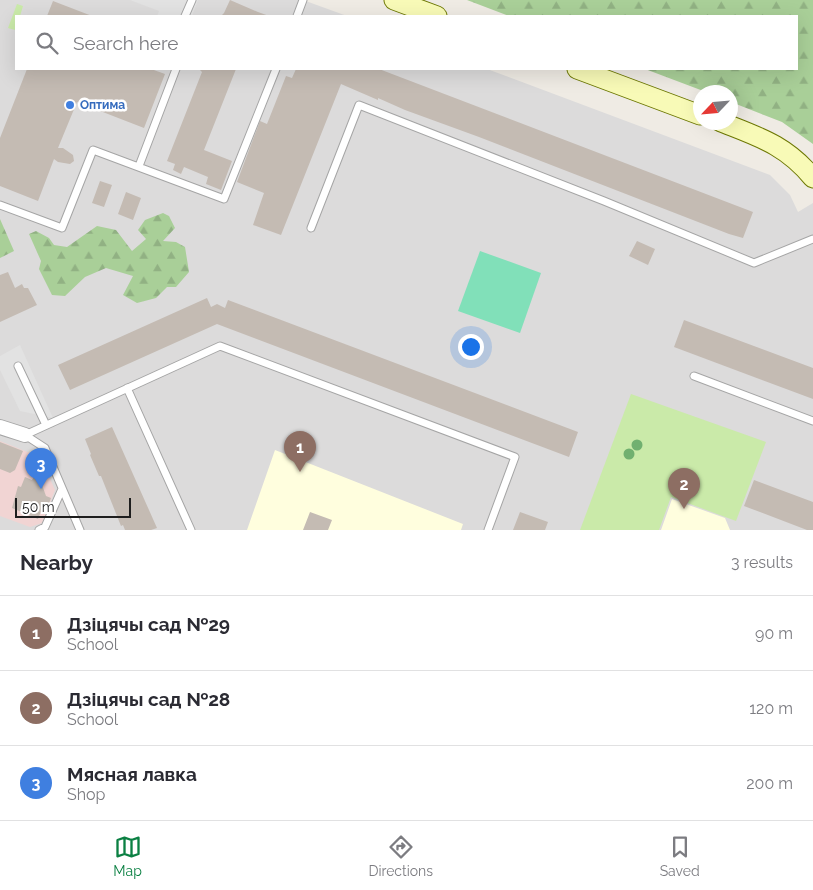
<!DOCTYPE html>
<meta charset="utf-8">
<style>
body{margin:0;font-family:Raleway,sans-serif;background:#f7f7f7;color:#2b2b33}
.compass{position:absolute;left:693px;top:85px;width:45px;height:45px;border-radius:50%;background:#fff;box-shadow:0 5px 20px #0002;rotate:244deg}
.scale{position:absolute;left:15px;bottom:12px;width:116px;box-sizing:border-box;padding-left:5px;border:2px solid #1e1e1e;border-top:0;font-size:14px;line-height:18px;white-space:nowrap;color:#1e1e1e;-webkit-text-stroke:4px #fff;paint-order:stroke}
.you{position:absolute;left:470px;top:346px;width:18px;height:18px;margin:-12px;border:4px solid #fff;border-radius:50%;background:#1a73e8;box-shadow:0 0 0 8px #1a73e833}
.badge{display:grid;place-items:center;width:32px;height:32px;border-radius:50%;background:#0b8043;color:#fff;font-size:16px;font-weight:700}
.pin{position:absolute;translate:-50% -41px;filter:drop-shadow(0 1px 2px #0008)}
.pin::after{content:'';position:absolute;top:26px;width:18px;height:15px;background:inherit;clip-path:polygon(0 0,100% 0,50% 100%)}
.list{margin:0;padding:0;list-style:none}
h2{display:flex;justify-content:space-between;align-items:center;height:65px;margin:0;padding:0 20px;font-size:21px}
h2 small{font-size:16px;font-weight:400;color:#7c7c81}
.list li{display:grid;grid-template-columns:32px 1fr auto;gap:15px;align-items:center;box-sizing:border-box;height:75px;padding:0 20px;border-top:1px solid #e1e1e2}
.list b{display:block;font-size:19px;white-space:nowrap}
.list p{margin:0;font-size:16px;white-space:nowrap;color:#7c7c81}
.list em{font-size:16px;font-style:normal;color:#7c7c81}
.icon{flex:none;width:28px;height:28px;fill:none;stroke:currentColor;stroke-width:2;stroke-linecap:round;stroke-linejoin:round}
.map{position:relative;flex:none;width:813px;height:530px;overflow:hidden}
.search{position:absolute;background:#fff;box-shadow:0 5px 20px #0002;left:15px;right:15px;top:15px;height:55px;display:flex;align-items:center;gap:12px;box-sizing:border-box;padding:0 18px;border-radius:0px;color:#7c7c81;font-size:19px}
.sheet{height:290px;background:#fff}
nav{display:flex;justify-content:space-around;align-items:center;box-sizing:border-box;height:70px;border-top:1px solid #e1e1e2;background:#fff;font-size:14px;color:#7c7c81}
nav a{display:grid;justify-items:center;gap:2px}
nav .on{color:#0b8043}
.map>svg:first-child{display:block}
.residential{fill:#dcdbdb}
.commercial{fill:#f1d4d3}
.education{fill:#fffede}
.grass{fill:#caeaa9}
.forest{fill:url(#forest-firs)}
.pitch{fill:#81e0b9}
.parking{fill:#e2e2e2}
.building{fill:#c4bbb3}
.lines{fill:none;stroke-linecap:round;stroke-linejoin:round}
.lane-casing{stroke:#a5a5a5;stroke-width:9}
.street-casing{stroke:#a5a5a5;stroke-width:16}
.secondary-casing{stroke:#6d7803;stroke-width:21}
.lane{stroke:#fff;stroke-width:7}
.street{stroke:#fff;stroke-width:14}
.secondary{stroke:#f8fab7;stroke-width:19}
.tree{fill:#71b070}
.shop-dot{fill:#3f7fe0;stroke:#fff;stroke-width:2}
.labels{text-anchor:middle;stroke-width:5;stroke-linejoin:round;paint-order:stroke}
.shop-label{font-size:12px;font-weight:bold;fill:#366cbe;stroke:#fff;text-anchor:start}
</style>
<div class="map">
<svg width="813" height="530" viewBox="0 0 813 530">
<defs>
<pattern id="forest-firs" width="22" height="20" patternUnits="userSpaceOnUse" patternTransform="scale(1.25)"><rect width="22" height="20" fill="#a9cf98"/><path d="M5 1l3.5 6h-7zM16 11l3.5 6h-7z" fill="#91b183"/></pattern>
</defs>
<rect width="100%" height="100%" fill="#efebe4"/>
<!-- residential -->
<path class="residential" d="M0,0H303L347,16H16V69H487L770,175L790,195L798,212L813,203V530H0Z"/>
<!-- commercial -->
<path class="commercial" d="M0,441L40,457L55,490L42,523L30,527L0,516Z"/>
<!-- education -->
<path class="education" d="M275,450L463,524L461,530H247Z
M672,499L725,518L730,530H661Z"/>
<!-- grass -->
<path class="grass" d="M17,4L23,6L20,16H16L15,30L8,28Z
M631,394L766,442L736,521L671,497L659,530H580Z"/>
<!-- forest -->
<path class="forest" d="M467,0H813V144L782,122L731,102L730,92H706L645,69H797V16H509Z
M163,213L169,216L175,228L163,241L176,242L185,247L189,272L176,287H167L156,298L137,303L123,295L133,276L106,268L85,277L65,296L52,295L39,269L41,261L29,234L36,231L49,238L54,245L67,247L97,226L116,230L132,251L146,239L138,230L145,220Z
M0,219L14,251L0,258Z"/>
<!-- pitch -->
<path class="pitch" d="M480,251L541,273L520,333L458,311Z"/>
<!-- parking -->
<path class="parking" d="M130,0H198L192,16H157L159,11Z
M20,345L53,418L20,411L0,370V356Z"/>
<!-- building -->
<path class="building" d="M230,0L258,12L269,16H221L224,13Z
M53,1L92,16H47Z
M27,69H151L165,74L144,128L77,102L58,148H63L73,155L74,161L70,164L58,162L54,159L38,201L0,186V138Z
M199,69H236L204,150L232,161L221,190L206,184L208,177L184,167L181,174L173,170L175,164L167,161L202,72Z
M296,69H379L753,212L743,238L729,234L479,137L405,110L378,98V100L341,84L281,235L253,225L264,193L237,182L260,121L267,124L286,76L292,78Z
M100,181L112,185L104,207L92,203Z
M126,192L141,198L133,220L118,214Z
M637,241L655,249L648,265L629,256Z
M8,272L15,288L22,284L24,288H28L37,305L0,322V275Z
M207,298L211,307L217,304L225,308L228,300L578,432L569,457L217,324L70,390L58,365Z
M684,320L813,368V399L674,347Z
M112,427L157,528L151,530H125L123,525L121,526L101,476H99L90,455L91,454L85,439Z
M0,442L23,451L15,470L10,473L0,469Z
M35,475L42,478L41,482L46,496L51,498L48,506L44,504L38,519L12,508L18,486L21,487L25,477L32,480Z
M754,480L813,502V530H807L744,506Z
M310,512L332,520L328,530H303Z
M520,512L548,522L545,530H513Z"/>
<g class="lines">
<!-- lane casing -->
<g class="lane-casing">
<path id="lane" d="M185,16L192,0
M297,16L303,0
M139,166L176,69
M0,205L62,228L93,150L224,199L276,69
M311,228L359,105L604,201L754,263L813,239
M18,366L46,425
M694,376L813,421
M127,388L191,530
M25,435L220,346L515,457L488,530
M25,435L45,448L80,530
M39,530L45,527L62,489"/>
</g>
<!-- street casing -->
<g class="street-casing">
<path id="street" d="M0,427L25,435"/>
</g>
<!-- secondary casing -->
<g class="secondary-casing">
<path id="secondary" d="M394,0L437,16
M577,69L700,115
M721,122C759,137 786,145 813,178"/>
</g>
<!-- lane -->
<use href="#lane" class="lane"/>
<!-- street -->
<use href="#street" class="street"/>
<!-- secondary -->
<use href="#secondary" class="secondary"/>
</g>
<!-- trees -->
<g class="tree">
<circle cx="637" cy="445" r="5.5"/>
<circle cx="629" cy="454" r="5.5"/>
</g>
<!-- markers -->
<circle class="shop-dot" cx="70" cy="105" r="5"/>
<g class="labels">
<!-- shop labels -->
<g class="shop-label">
<text x="80" y="109">Оптима</text>
</g>
</g>
</svg>
<svg class="compass" viewBox="-18 -18 36 36"><path d="M0-13l5 13h-10z" fill="#e53935"/><path d="M0 13l5-13h-10z" fill="#7c7c81"/></svg>
<div class="scale">50 m</div>
<div class="you"></div>
<div class="pin badge" style="left:300px;top:472px;background:#8d6e63">1</div>
<div class="pin badge" style="left:684px;top:509px;background:#8d6e63">2</div>
<div class="pin badge" style="left:41px;top:489px;background:#3f7fe0">3</div>
<div class="search"><svg class="icon" aria-label="search" viewBox="0 0 24 24"><circle cx="10" cy="10" r="6"/><path d="M15 15l6 6"/></svg>Search here</div>
</div>
<section class="sheet">
<h2>Nearby<small>3 results</small></h2>
<ul class="list">
<li><span class="badge" style="background:#8d6e63">1</span><div><b>Дзіцячы сад №29</b><p>School</p></div><em>90 m</em></li>
<li><span class="badge" style="background:#8d6e63">2</span><div><b>Дзіцячы сад №28</b><p>School</p></div><em>120 m</em></li>
<li><span class="badge" style="background:#3f7fe0">3</span><div><b>Мясная лавка</b><p>Shop</p></div><em>200 m</em></li>
</ul>
</section>
<nav>
<a class="on"><svg class="icon" aria-label="map" viewBox="0 0 24 24"><path d="M3 6l6-2 6 2 6-2v14l-6 2-6-2-6 2zM9 4v14M15 6v14"/></svg>Map</a>
<a><svg class="icon" aria-label="directions" viewBox="0 0 24 24"><path d="M12 3l9 9-9 9-9-9zM9 14v-3h6M13 9l2 2-2 2"/></svg>Directions</a>
<a><svg class="icon" aria-label="saved" viewBox="0 0 24 24"><path d="M7 4h10v16l-5-4-5 4z"/></svg>Saved</a>
</nav>
